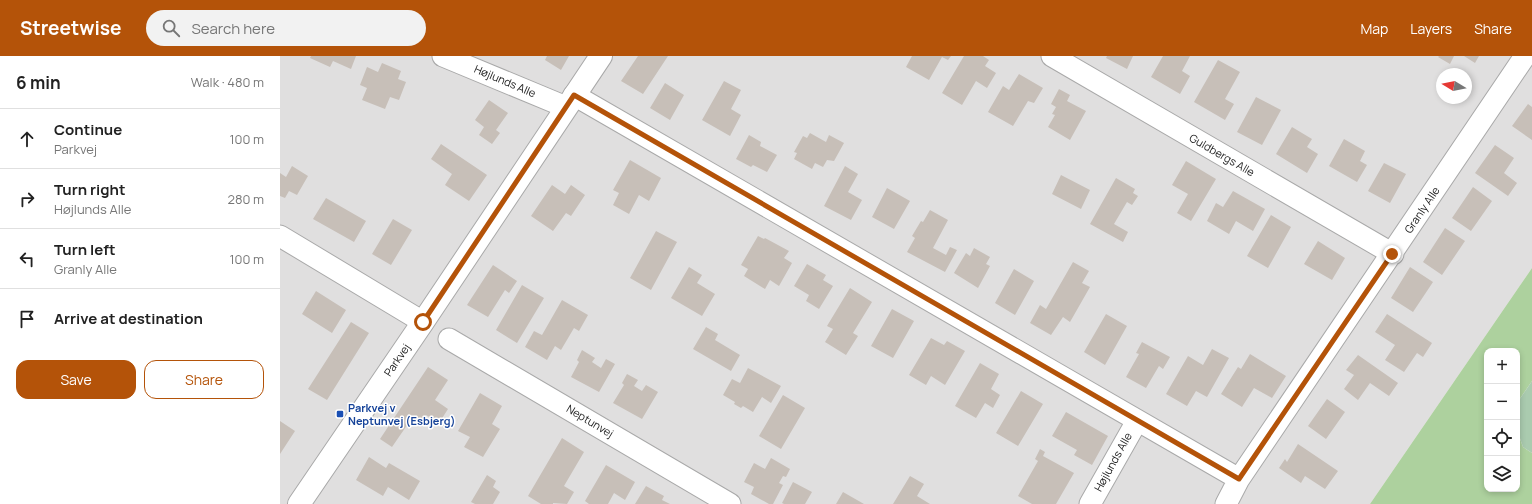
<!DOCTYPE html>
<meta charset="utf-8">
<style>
body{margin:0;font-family:Manrope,sans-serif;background:#f2f2f2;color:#222}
.controls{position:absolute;right:12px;bottom:12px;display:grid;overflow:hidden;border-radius:8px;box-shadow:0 2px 6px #0003}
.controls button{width:36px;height:36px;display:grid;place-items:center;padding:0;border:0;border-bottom:1px solid #e0e0e0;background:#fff;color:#222;font:20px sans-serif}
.compass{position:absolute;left:1156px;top:12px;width:36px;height:36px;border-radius:50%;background:#fff;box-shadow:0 2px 6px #0003;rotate:280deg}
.stop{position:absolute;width:12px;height:12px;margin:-9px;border:3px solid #b45309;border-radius:50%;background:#fff}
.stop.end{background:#b45309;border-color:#fff;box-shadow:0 1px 4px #0008}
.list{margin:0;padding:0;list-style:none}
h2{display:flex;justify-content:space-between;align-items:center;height:52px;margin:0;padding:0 16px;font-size:17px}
h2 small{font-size:13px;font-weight:400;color:#767676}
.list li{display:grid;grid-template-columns:26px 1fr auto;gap:12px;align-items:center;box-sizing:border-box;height:60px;padding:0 16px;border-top:1px solid #e0e0e0}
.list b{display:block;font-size:15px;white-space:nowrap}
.list p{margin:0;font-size:13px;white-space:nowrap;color:#767676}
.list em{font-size:13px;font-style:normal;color:#767676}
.actions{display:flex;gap:8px;padding:12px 16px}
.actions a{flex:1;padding:9px 0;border:1px solid #b45309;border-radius:12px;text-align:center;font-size:14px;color:#b45309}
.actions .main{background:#b45309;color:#fff}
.icon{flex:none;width:22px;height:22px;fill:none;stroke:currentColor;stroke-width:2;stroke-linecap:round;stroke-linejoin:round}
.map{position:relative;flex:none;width:1252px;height:448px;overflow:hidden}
header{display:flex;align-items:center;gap:24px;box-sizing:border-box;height:56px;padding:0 20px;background:#b45309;color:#fff}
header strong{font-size:19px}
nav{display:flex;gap:22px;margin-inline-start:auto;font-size:14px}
.search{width:280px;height:36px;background:#f2f2f2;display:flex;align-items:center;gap:10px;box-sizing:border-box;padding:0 14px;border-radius:22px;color:#767676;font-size:15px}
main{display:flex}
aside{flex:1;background:#fff}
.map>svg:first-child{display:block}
.residential{fill:#e0dfdf;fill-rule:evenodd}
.forest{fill:#add19e}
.cemetery{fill:#aacbaf}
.building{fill:#c7bfb8}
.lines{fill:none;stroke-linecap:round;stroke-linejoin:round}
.minor-casing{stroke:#a9a9a9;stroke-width:23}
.tertiary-casing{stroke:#a9a9a9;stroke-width:24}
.minor{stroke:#fff;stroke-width:21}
.tertiary{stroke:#fff;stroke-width:22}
.route{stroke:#b45309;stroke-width:5}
.transit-dot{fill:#1a4fb4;stroke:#fff;stroke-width:1.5}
.labels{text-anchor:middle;stroke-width:3;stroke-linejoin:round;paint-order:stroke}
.street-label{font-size:11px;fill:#222;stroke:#fff}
.transit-label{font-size:11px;font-weight:bold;fill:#164399;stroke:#fff;text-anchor:start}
</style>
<header>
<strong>Streetwise</strong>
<div class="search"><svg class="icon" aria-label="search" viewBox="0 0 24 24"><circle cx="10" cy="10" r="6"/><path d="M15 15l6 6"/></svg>Search here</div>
<nav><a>Map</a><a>Layers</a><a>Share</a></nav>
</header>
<main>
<aside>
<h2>6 min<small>Walk · 480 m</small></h2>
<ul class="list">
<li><svg class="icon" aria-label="ahead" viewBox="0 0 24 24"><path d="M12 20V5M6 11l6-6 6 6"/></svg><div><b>Continue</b><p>Parkvej</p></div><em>100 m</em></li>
<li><svg class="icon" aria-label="right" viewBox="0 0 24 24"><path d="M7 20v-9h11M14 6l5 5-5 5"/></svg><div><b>Turn right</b><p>Højlunds Alle</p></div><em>280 m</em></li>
<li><svg class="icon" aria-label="left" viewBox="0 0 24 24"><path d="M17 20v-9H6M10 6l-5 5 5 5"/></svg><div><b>Turn left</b><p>Granly Alle</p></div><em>100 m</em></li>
<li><svg class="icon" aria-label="arrive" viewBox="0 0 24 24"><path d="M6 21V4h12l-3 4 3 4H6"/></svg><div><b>Arrive at destination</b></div></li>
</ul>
<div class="actions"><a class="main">Save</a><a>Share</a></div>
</aside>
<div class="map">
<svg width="1252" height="448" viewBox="0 0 1252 448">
<rect width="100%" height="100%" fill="#f2efe9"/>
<!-- residential -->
<path class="residential" d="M0,0H1252V212L1090,448H0ZM1162,18H1186V42H1162Z"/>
<!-- forest -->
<path class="forest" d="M1252,212V325L1237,347V295H1207V433H1237V374L1243,391L1252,397V448H1090Z"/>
<!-- cemetery -->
<path class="cemetery" d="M1252,325V397L1243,391L1237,374V347Z"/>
<!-- building -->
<path class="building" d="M31,0H76L71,13L53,5L50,11L30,2Z
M267,0H289L281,14L265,4Z
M358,0H388L363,38L341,25Z
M632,0H671L668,4L662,1L649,24L626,11Z
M684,0H703L709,4L705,10L716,17L707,32L696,25L682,49L662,37Z
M827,0H853L847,13L826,2Z
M883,0H910L902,15L910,20L900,38L871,21Z
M1159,0H1174L1170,8L1158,1Z
M1184,0H1199L1195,7Z
M938,4L960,16L945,43L954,48L945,64L914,46Z
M102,7L121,15L118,23L126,26L119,44L110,41L105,53L82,44L87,32L80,29L87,11L98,16Z
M739,18L763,32L754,47L748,45L733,70L708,56L723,30L729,34Z
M444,25L461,34L451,53L461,59L450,80L422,64Z
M385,27L404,39L390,64L370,52Z
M779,33L790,39L787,45L806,55L790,84L768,71L775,59L772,58L776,51L771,48Z
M976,41L1001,54L982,89L957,76Z
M209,44L228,57L216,74L220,77L212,88L199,79L204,71L195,64Z
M1248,48L1252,51V84L1232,70Z
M1012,71L1032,83L1027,91L1038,98L1027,117L996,98Z
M530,77L546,86L549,79L564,87L554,105L547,104L543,111L535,107L532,113L514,103L517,97L514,96L523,80L527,82Z
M469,79L481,86L480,90L497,99L487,116L473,109L471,111L456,103Z
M1064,83L1085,95L1080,105L1087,109L1077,126L1049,110Z
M161,88L207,119L189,145L165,129L172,118L151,103Z
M1215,89L1234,102L1224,117L1237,127L1228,140L1195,117Z
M350,104L381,122L369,145L359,139L349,158L333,149L339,137L333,134Z
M906,105L936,123L911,165L897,157L908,138L892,129Z
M1104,107L1126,118L1110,147L1088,135Z
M12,110L28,120L17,139L9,135L5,142L0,140V117L6,121Z
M565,110L578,118L568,136L582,144L571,164L544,150Z
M781,119L810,134L801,153L772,138Z
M836,122L855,133L853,137L858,140L852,149L847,146L834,168L848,176L843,186L810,168Z
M272,129L285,138L291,129L305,139L291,160L286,157L273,175L251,160Z
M1193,131L1212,145L1191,175L1172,162Z
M607,132L630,145L614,173L592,161Z
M953,135L985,153L973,175L956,165L949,178L927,165L936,147L943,151Z
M46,142L86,165L74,186L33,163Z
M650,154L668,164L653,192L666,199L670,191L677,194L665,216L627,196L635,182L632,180L641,165L643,166Z
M991,159L1011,171L988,212L967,200Z
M113,163L132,174L111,209L92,198Z
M1165,172L1185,185L1162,219L1143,206Z
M376,175L397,186L371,234L350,222Z
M478,180L484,183L485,182L509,195L504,202L512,207L499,230L490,224L485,233L464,220L468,213L461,209Z
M1038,185L1065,202L1052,224L1024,208Z
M694,192L710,201L706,208L710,210L698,232L674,217L686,197L690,200Z
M793,206L809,215L802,227L810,231L790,266L783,261L771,279L750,267L760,249L766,253Z
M527,208L546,219L543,224L553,230L539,253L526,245L529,239L514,230Z
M213,209L237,225L229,237L225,234L208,261L187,249Z
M409,211L422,219L417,227L435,238L422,260L391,242Z
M1130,211L1153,226L1133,256L1111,242Z
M734,213L754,225L735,259L715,247Z
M242,229L264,242L237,287L216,274Z
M570,232L592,246L573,277L578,280L566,299L545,286L553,273L547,270Z
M36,235L66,254L52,277L22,258Z
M282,244L308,259L299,275L294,272L281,294L275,290L267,304L245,291L254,275L262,279Z
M612,253L634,265L613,302L591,290Z
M826,258L847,270L825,309L804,296Z
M1107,258L1152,287L1143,301L1137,297L1124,316L1105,304L1115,289L1095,276Z
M71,266L89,277L47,344L28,333Z
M426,271L438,278L435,284L460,299L451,315L413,293Z
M651,282L664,289L667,285L685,295L665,329L651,320L646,329L629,319Z
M862,286L890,301L883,313L879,310L866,332L846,321L859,298L856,297Z
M932,293L949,302L927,341L916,335L907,350L886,338L908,300L923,309Z
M302,294L315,302L312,306L321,312L326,303L335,308L319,336L291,321L299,306L297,304Z
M970,298L1006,320L992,342L974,332L962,351L941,338L958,311L961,313Z
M1078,299L1118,327L1109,340L1090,327L1078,344L1064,333L1074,319L1066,314Z
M700,307L719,318L711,333L720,339L713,352L705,347L696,362L675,350Z
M148,311L168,324L155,344L168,353L159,367L146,359L140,367L132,362L112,391L100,383Z
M468,312L501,330L491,347L482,341L473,356L463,350L461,352L454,348L455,346L443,339L452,323L460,327Z
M347,318L358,324L354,330L362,335L366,329L378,336L362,363L333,347L344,329L342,327Z
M741,335L763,348L738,390L716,377Z
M200,337L222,350L212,368L220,373L203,401L184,391L190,381L178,375Z
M503,339L525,352L501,393L479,380Z
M1047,343L1065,356L1046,383L1028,370Z
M786,356L828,380L812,409L794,399L797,394L772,380Z
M0,365L15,375L0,398Z
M282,382L304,396L284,430L294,436L287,448L273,447V448H261L248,440Z
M1018,388L1058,415L1045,433L1025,420L1021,427L999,412L1005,403L1007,406Z
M760,393L765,396L763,400L794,417L776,448H752L738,440L758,405L755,403Z
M89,401L106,412L109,407L140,425L129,444L108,431L103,440L76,424Z
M491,402L510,413L506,421L503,420L499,427L503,429L493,448H489L471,438L474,431L464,426L474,407L485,413Z
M326,409L355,426L345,444L334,437L328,448H309L305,445Z
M207,419L216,425L213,431L220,436L213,448H195L191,446Z
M630,420L644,428L637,440L650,448H613Z
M513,426L532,436L525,448H504L502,447Z
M366,430L384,440L382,444L390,448H355Z
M563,436L584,448H556Z"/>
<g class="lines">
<!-- minor casing -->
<g class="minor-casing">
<path id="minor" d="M163,0L286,51
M772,0L1113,198
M294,39L959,423
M0,180L143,266
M169,283L450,448
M810,448L857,365
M946,448L959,423L1245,0"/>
</g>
<!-- tertiary casing -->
<g class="tertiary-casing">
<path id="tertiary" d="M19,448L143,266L321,0"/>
</g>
<!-- minor -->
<use href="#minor" class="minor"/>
<!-- tertiary -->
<use href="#tertiary" class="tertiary"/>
</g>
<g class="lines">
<!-- route -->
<path class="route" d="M143,266L294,39L959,423L1112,198"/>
</g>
<!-- markers -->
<rect class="transit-dot" x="56" y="354" width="8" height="8" rx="2"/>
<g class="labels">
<!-- street labels -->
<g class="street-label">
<text transform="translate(225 25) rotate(23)" y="4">Højlunds Alle</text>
<text transform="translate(942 99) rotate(30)" y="4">Guldbergs Alle</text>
<text transform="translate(1142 154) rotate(-56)" y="4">Granly Alle</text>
<text transform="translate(117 304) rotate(-56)" y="4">Parkvej</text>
<text transform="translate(310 365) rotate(31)" y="4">Neptunvej</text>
<text transform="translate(833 406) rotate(-61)" y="4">Højlunds Alle</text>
</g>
<!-- transit labels -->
<g class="transit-label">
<text x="68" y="356">Parkvej v<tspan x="68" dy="13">Neptunvej (Esbjerg)</tspan></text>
</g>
</g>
</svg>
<div class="controls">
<button>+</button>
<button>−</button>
<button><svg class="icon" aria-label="locate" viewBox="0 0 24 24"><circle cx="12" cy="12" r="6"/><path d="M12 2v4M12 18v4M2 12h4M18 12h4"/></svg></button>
<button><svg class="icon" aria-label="layers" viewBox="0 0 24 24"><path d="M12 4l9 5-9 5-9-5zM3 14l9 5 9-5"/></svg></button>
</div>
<svg class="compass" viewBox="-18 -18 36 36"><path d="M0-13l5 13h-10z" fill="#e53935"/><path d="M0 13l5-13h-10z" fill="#767676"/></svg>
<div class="stop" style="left:143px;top:266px"></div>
<div class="stop end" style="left:1112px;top:198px"></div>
</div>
</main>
